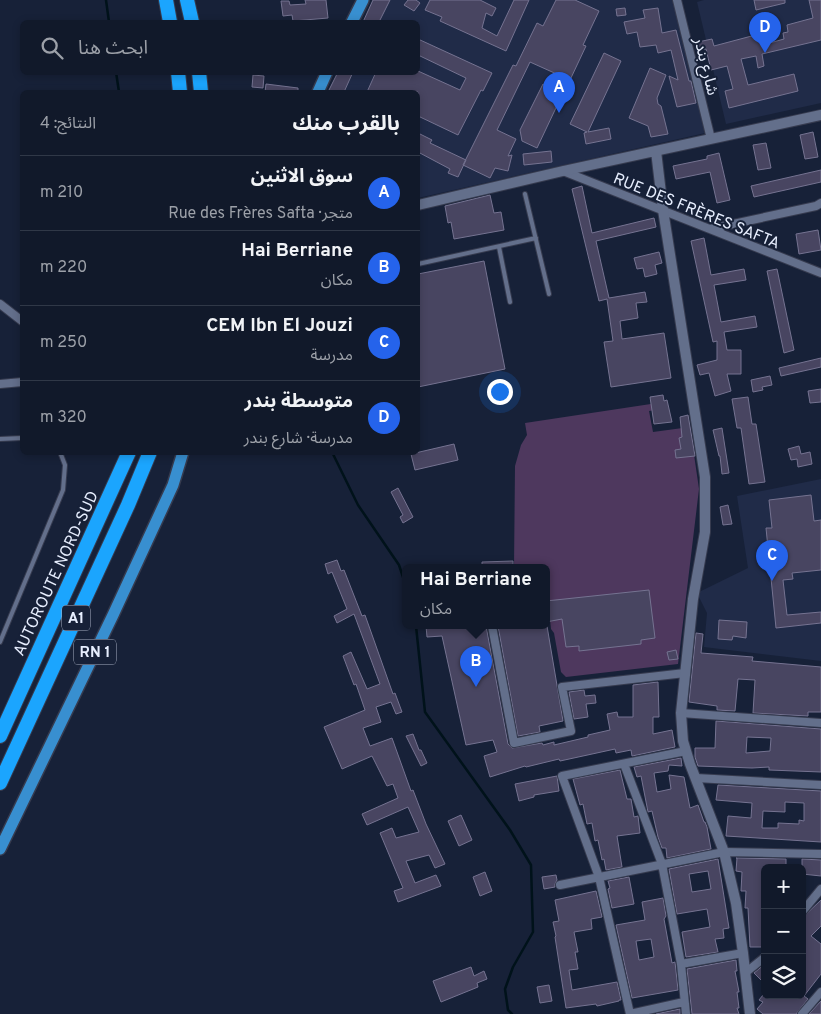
<!DOCTYPE html>
<html lang="ar">
<meta charset="utf-8">
<style>
body{margin:0;font-family:Overpass,"Noto Sans Arabic",sans-serif;background:#1a2232;color:#f1f3f6;direction:rtl}
.controls{position:absolute;right:15px;bottom:15px;display:grid;overflow:hidden;border-radius:8px;box-shadow:0 2px 8px #0003}
.controls button{width:45px;height:45px;display:grid;place-items:center;padding:0;border:0;border-bottom:1px solid #303847;background:#11192a;color:#f1f3f6;font:25px sans-serif}
.you{position:absolute;left:499px;top:391px;width:18px;height:18px;margin:-12px;border:4px solid #fff;border-radius:50%;background:#1a73e8;box-shadow:0 0 0 8px #1a73e833}
.badge{display:grid;place-items:center;width:32px;height:32px;border-radius:50%;background:#2563eb;color:#fff;font-size:16px;font-weight:700}
.pin{position:absolute;translate:-50% -41px;filter:drop-shadow(0 1px 2px #0008)}
.pin::after{content:'';position:absolute;top:26px;width:18px;height:15px;background:inherit;clip-path:polygon(0 0,100% 0,50% 100%)}
.popup{position:absolute;left:402px;top:564px;width:148px;height:65px;box-sizing:border-box;display:grid;place-content:center;border-radius:8px;background:#11192a;filter:drop-shadow(0 1px 4px #0005);font-size:16px;white-space:nowrap;color:#9ca0a8}
.popup b{font-size:19px;color:#f1f3f6}
.popup::after{content:'';position:absolute;left:50%;top:100%;margin-left:-10px;border:10px solid transparent;border-top-color:#11192a}
.list{margin:0;padding:0;list-style:none}
h2{display:flex;justify-content:space-between;align-items:center;height:65px;margin:0;padding:0 20px;font-size:21px}
h2 small{font-size:16px;font-weight:400;color:#9ca0a8}
.list li{display:grid;grid-template-columns:32px 1fr auto;gap:15px;align-items:center;box-sizing:border-box;height:75px;padding:0 20px;border-top:1px solid #303847}
.list b{display:block;font-size:19px;white-space:nowrap}
.list p{margin:0;font-size:16px;white-space:nowrap;color:#9ca0a8}
.list em{font-size:16px;font-style:normal;color:#9ca0a8}
.icon{flex:none;width:28px;height:28px;fill:none;stroke:currentColor;stroke-width:2;stroke-linecap:round;stroke-linejoin:round}
.map{position:relative;flex:none;width:821px;height:1014px;overflow:hidden;direction:ltr}
.search{position:absolute;background:#11192a;box-shadow:0 2px 8px #0003;left:20px;top:20px;width:400px;height:55px;display:flex;align-items:center;gap:12px;box-sizing:border-box;padding:0 18px;border-radius:8px;color:#9ca0a8;font-size:19px}
.panel{position:absolute;background:#11192a;box-shadow:0 2px 8px #0003;left:20px;top:90px;width:400px;height:365px;border-radius:8px;direction:rtl}
.map>svg:first-child{display:block}
.built{fill:#202b48}
.green{fill:#4e385e}
.lines{fill:none;stroke-linecap:round;stroke-linejoin:round}
.stream{stroke:#00121a;stroke-width:2.5}
.building{fill:#484561;stroke:#757391;fill-rule:evenodd}
.service-casing{stroke:#363b4f;stroke-width:6}
.minor-casing{stroke:#363b4f;stroke-width:10}
.secondary-casing{stroke:#363b4f;stroke-width:12}
.primary-casing{stroke:#363b4f;stroke-width:14}
.motorway-casing{stroke:#363b4f;stroke-width:16}
.service{stroke:#636f8b;stroke-width:4}
.minor{stroke:#636f8b;stroke-width:8}
.secondary{stroke:#636f8b;stroke-width:10}
.primary{stroke:#388fd0;stroke-width:11}
.motorway{stroke:#1ba5fe;stroke-width:14}
.labels{text-anchor:middle;stroke-width:4;stroke-linejoin:round;paint-order:stroke}
.shield{fill:#172138;stroke:#a9b0c3;stroke-width:1}
.shield-label{font-size:15px;font-weight:bold;fill:#e7eefe}
.street-label{font-size:16px;fill:#e7eefe;stroke:#172138}
</style>
<div class="map">
<svg width="821" height="1014" viewBox="0 0 821 1014">
<rect width="100%" height="100%" fill="#172138"/>
<!-- built -->
<path class="built" d="M374,0H674L705,133L418,198V92H329L339,73L418,72V22H363Z
M704,0H821V103L726,124L697,2Z
M821,479V661L704,647L707,613L697,593L748,568L737,496Z"/>
<!-- green -->
<path class="green" d="M664,402V409L649,411L653,432L690,427L699,489L678,664L566,677L561,672L554,633L551,629L550,620L546,621V568H514L515,466L521,445L527,435L525,423Z"/>
<g class="lines">
<!-- stream -->
<path class="stream" d="M106,0L109,22
M116,72L119,92
M332,452L358,505L399,565L406,586
M416,626L425,712L510,830L531,865L533,932L513,967L505,989L508,1010L512,1014"/>
</g>
<!-- building -->
<path class="building" d="M305,0H326L328,18L293,21L292,15L283,16L281,1H289L290,5L306,4Z
M373,0H390L379,22H363Z
M408,0H416L420,3L414,11L404,5Z
M430,0H480L496,8L492,16L486,13L482,28L497,36L514,0H529L506,51L440,21L442,17L425,10Z
M556,0H575L599,11L583,45L586,46L570,80L530,62L497,130L516,139L508,156L512,155L508,171L495,168L490,178L463,165L513,65L516,66L537,23L543,26Z
M754,0H785V3L756,10Z
M809,0H821V40L762,54L764,66L758,68L756,56L741,59L748,85L794,74L798,91L729,108L725,91L733,89L727,66L711,70L706,49L700,50L698,42L712,39L714,46L763,33L766,44L784,39L783,33L788,32L787,25L813,18Z
M625,8L626,15L617,16L616,9Z
M658,8L662,33L676,30L689,81H691L696,103L677,107L669,76L678,80L671,50L658,53L656,45L640,47L637,32L627,34L624,22L645,18L643,10Z
M418,39L492,73L483,91L481,90L458,135L418,116V92H367L376,72H418V71L460,90L466,78L418,55Z
M604,53L621,61L588,132L609,128L611,139L586,144L584,133L587,132L570,124Z
M650,68L666,75L657,98L658,104L661,106L668,134L651,137L648,126L629,118Z
M338,72H353L344,92H328Z
M253,75L264,76L263,88L252,87Z
M266,84L298,88V92H265Z
M543,84L563,93L537,148L522,141L520,130Z
M813,132L818,157L805,159L800,135Z
M418,133L432,140L430,143L466,160L458,177L448,173L450,169L418,152Z
M766,143L771,168L758,170L753,145Z
M551,151L552,162L524,165L523,154Z
M719,153L730,200L717,203L710,172L676,179L673,166L707,159V156Z
M821,170V182L754,197L751,186Z
M582,186L592,233L654,218L656,227L596,241L609,298L645,292L647,302L636,303L638,318L620,321L622,339L664,333L671,378L611,387L604,342L613,341L607,299L599,301L572,189Z
M490,195L494,213L501,212L504,230L454,239L451,222L448,223L445,206Z
M818,230L821,250L799,254L796,234Z
M704,238L711,275L744,269L746,280L714,285L721,322L755,316L757,327L724,332L727,350H741V374H727L731,391L715,396L709,373L700,375L697,365L717,360V341L713,342L691,241Z
M659,252L662,263L655,265L657,274L645,277L643,268L637,269L634,258Z
M484,261L505,369L418,387V274Z
M777,269L794,350L784,353L767,271Z
M821,358V367L781,376L779,368Z
M770,376L772,385L762,387L763,390L753,392L751,380Z
M821,389V402L810,403L808,391Z
M663,395L664,401L667,400L672,422L654,424L650,397Z
M748,397L752,424H756L765,482L749,484L741,428H737L732,399Z
M688,415L695,456L676,458L675,450L681,449L679,438L682,437L680,417Z
M722,428L729,473L722,474L720,456H719L713,430Z
M454,444L458,460L415,470L411,454Z
M799,446L801,454L810,452L812,464L798,467L797,459L791,460L788,449Z
M398,488L413,517L403,523L400,517L403,515L391,492Z
M811,495L814,521L821,520V570L792,573L793,579L783,580L787,615L821,612V623L776,628L766,528H772L769,500Z
M728,505L732,524L723,525L720,507Z
M337,560L341,571L344,570L362,616L365,615L393,694L395,693L402,712L396,714L391,702L376,707L381,722L363,728L370,746L392,738L411,791L413,790L426,824L445,864L435,868L429,855L406,861L415,883L436,875L441,886L398,902L394,891L403,888L380,833L392,828L396,838L419,832L408,807L367,825L362,814L398,798L393,784L387,786L372,756L342,769L324,727L365,710L356,684L354,685L343,656L351,652L367,689L380,684L354,614L337,623L334,616L347,609L332,572L328,574L325,564Z
M513,561V568H482V562Z
M649,590L655,638L641,640V644L579,651V646L566,647L562,619L546,622V601Z
M719,620L747,622L746,638L733,636L732,640L718,639Z
M426,626H486L508,744L512,748L542,743L543,745L554,742V745L588,737V735L610,730L607,714L617,712L618,717H633V685L658,682L659,717H653V734L672,730L675,747L632,756L631,750L616,753L615,749L560,761L559,759L526,767L525,766L490,777L484,756L497,752L493,740L466,745L442,636L427,637Z
M498,626H547L563,721L539,726L540,732L518,736Z
M696,633L703,634L701,653L753,657L752,661L821,667V712H808V716L753,713L755,680L738,679L735,711L717,710V706L689,702Z
M676,650L678,659L669,660L667,652Z
M584,690L585,696L595,695L596,703L586,704L588,717L574,719L569,692Z
M716,721L821,729V772L769,770V767L752,768L698,766L695,757V748H715ZM747,737L771,738L770,751L746,753Z
M413,734L419,750H421L427,763L421,766L406,736Z
M681,758L682,766L669,765L668,771L654,773L657,792L671,789L669,775L684,777L690,808L698,805L704,822H705L707,827L711,849L667,858L666,848H662L658,837L652,811L648,812L641,776L637,777L634,767Z
M620,770L627,799H631L634,817L638,816L640,833L617,836L622,867L606,870L604,859L602,860L598,840L595,841L592,823L587,824L583,804L580,805L573,779Z
M557,776L559,791L534,795V797L519,801L515,784Z
M718,785L821,791V842L726,836L728,816L751,818L752,803L716,800ZM785,802L804,803V821L799,820V824L778,823V828H762L763,811L785,812Z
M461,815L472,840L459,846L448,821Z
M736,858L786,859V868H765V947H750L748,908H745L746,891H741L742,872L736,871L737,858Z
M718,859L729,928L723,929L724,938L715,939L718,952L686,957L682,932L710,927L707,909L677,914L669,869ZM708,871L711,889L692,892L689,874Z
M802,859L821,860V876L802,874Z
M485,872L492,891L480,896L473,877Z
M556,875L557,880L555,884V887L544,889L542,877Z
M629,877L634,904L612,908L608,889L610,888L608,881Z
M596,891L602,917L591,919L592,929L574,932L578,952H575L578,969L569,970L572,990L617,982L621,1000H619V1001L597,1006L596,1004L566,1008L555,937L556,936L553,922L559,921L555,900Z
M663,898L666,916L664,919L672,963L675,962L678,990L632,998L616,925L645,920L642,902ZM651,939L654,957L639,960L636,941Z
M821,900V926L811,936L821,944V974L804,996L808,999L796,1014H763L757,1009L763,1002L759,1000L763,995H802V918Z
M736,960L737,971H735L739,992H737L739,1008H737L739,1014H692L687,969Z
M765,964V984L754,973Z
M471,967L474,976L484,971L487,979L477,983L478,987L441,1002L433,981Z
M549,985L552,1001L540,1003L537,987Z
M821,1001V1014H809Z
M680,1009V1014H656Z"/>
<g class="lines">
<!-- service casing -->
<g class="service-casing">
<path id="service" d="M525,194L549,294
M499,247L510,302
M418,264L536,238
M0,439L22,438
M0,642L63,490L65,465L60,452"/>
</g>
<!-- minor casing -->
<g class="minor-casing">
<path id="minor" d="M677,0L711,139
M563,171L821,273
M710,229L816,206L821,203
M0,304L22,321
M0,384L22,382
M492,626L514,743L571,731L562,687L685,673
M681,713L821,723
M624,764L662,864L681,964L686,1014
M696,778L821,785
M560,885L724,852L821,854
M802,912L821,889
M681,964L743,953
M745,973L765,957
M684,1002L630,1014L599,877L562,776L686,751
M802,1014L821,992"/>
</g>
<!-- secondary casing -->
<g class="secondary-casing">
<path id="secondary" d="M656,151L663,210L705,477V532L693,599L681,713L683,741L690,764L724,852L736,903L743,953L750,1014
M418,205L563,171L821,115"/>
</g>
<!-- primary casing -->
<g class="primary-casing">
<path id="primary" d="M352,22L363,0
M318,92L327,72
M0,849L113,615L173,485L183,452"/>
</g>
<!-- motorway casing -->
<g class="motorway-casing">
<path id="motorway" d="M166,0L170,22
M187,0L192,22
M178,72L180,92
M199,72L201,92
M0,736L129,452
M0,783L128,505L150,452"/>
</g>
<!-- service -->
<use href="#service" class="service"/>
<!-- minor -->
<use href="#minor" class="minor"/>
<!-- secondary -->
<use href="#secondary" class="secondary"/>
<!-- primary -->
<use href="#primary" class="primary"/>
<!-- motorway -->
<use href="#motorway" class="motorway"/>
</g>
<g class="labels">
<!-- shield labels -->
<g class="shield">
<rect x="62" y="605.5" width="28" height="25" rx="4"/>
<rect x="74" y="639.5" width="42" height="25" rx="4"/>
</g>
<g class="shield-label">
<text x="76" y="623">A1</text>
<text x="95" y="657">RN 1</text>
</g>
<!-- street labels -->
<g class="street-label">
<text transform="translate(707 66) rotate(76)" y="6">شارع بندر</text>
<text transform="translate(697 210) rotate(22)" y="6">RUE DES FRÈRES SAFTA</text>
<text transform="translate(55 573) rotate(-65)" y="6">AUTOROUTE NORD-SUD</text>
</g>
</g>
</svg>
<div class="controls">
<button>+</button>
<button>−</button>
<button><svg class="icon" aria-label="layers" viewBox="0 0 24 24"><path d="M12 4l9 5-9 5-9-5zM3 14l9 5 9-5"/></svg></button>
</div>
<div class="you"></div>
<div class="pin badge" style="left:559px;top:113px">A</div>
<div class="pin badge" style="left:476px;top:687px">B</div>
<div class="popup"><b>Hai Berriane</b>مكان</div>
<div class="pin badge" style="left:772px;top:581px">C</div>
<div class="pin badge" style="left:765px;top:53px">D</div>
<div class="search"><svg class="icon" aria-label="search" viewBox="0 0 24 24"><circle cx="10" cy="10" r="6"/><path d="M15 15l6 6"/></svg>ابحث هنا</div>
<section class="panel">
<h2>بالقرب منك<small>النتائج: 4</small></h2>
<ul class="list">
<li><span class="badge">A</span><div><b>ﺳﻮق اﻻﺛﻨﻴﻦ</b><p>متجر · Rue des Frères Safta</p></div><em>210 m</em></li>
<li><span class="badge">B</span><div><b>Hai Berriane</b><p>مكان</p></div><em>220 m</em></li>
<li><span class="badge">C</span><div><b>CEM Ibn El Jouzi</b><p>مدرسة</p></div><em>250 m</em></li>
<li><span class="badge">D</span><div><b>متوسطة بندر</b><p>مدرسة · شارع بندر</p></div><em>320 m</em></li>
</ul>
</section>
</div>
